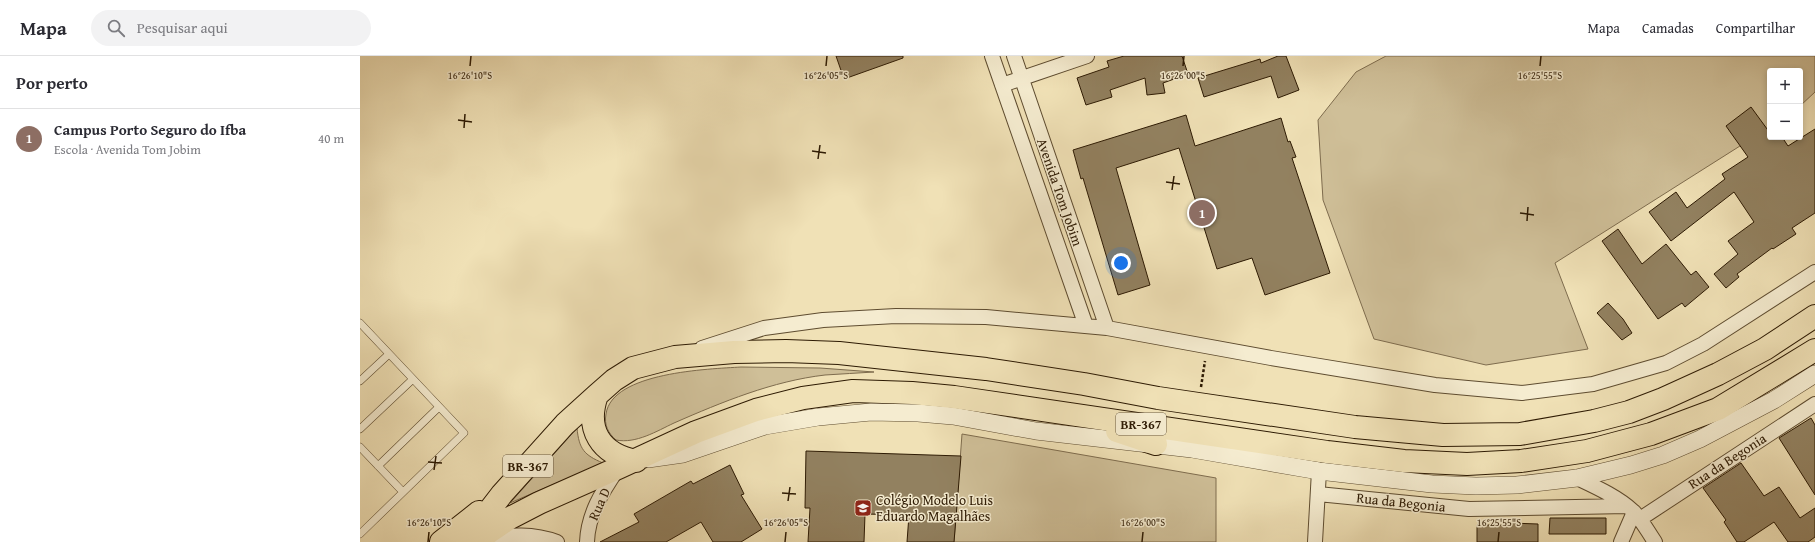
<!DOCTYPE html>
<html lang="pt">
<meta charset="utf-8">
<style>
body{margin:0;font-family:"Gentium Book Plus",serif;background:#f2f2f3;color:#2b2b33}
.controls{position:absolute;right:12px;top:12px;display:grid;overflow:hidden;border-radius:4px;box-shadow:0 2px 6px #0003}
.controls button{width:36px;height:36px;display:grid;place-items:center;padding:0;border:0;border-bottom:1px solid #e1e1e2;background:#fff;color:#2b2b33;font:20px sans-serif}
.you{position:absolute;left:761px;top:207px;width:14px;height:14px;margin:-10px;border:3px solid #fff;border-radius:50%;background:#1a73e8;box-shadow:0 0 0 6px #1a73e833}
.badge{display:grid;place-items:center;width:26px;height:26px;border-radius:50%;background:#8f2418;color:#fff;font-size:13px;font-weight:700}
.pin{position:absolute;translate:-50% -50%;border:2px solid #fff;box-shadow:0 1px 4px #0006}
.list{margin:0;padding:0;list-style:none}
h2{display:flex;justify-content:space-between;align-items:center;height:52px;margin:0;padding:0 16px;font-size:17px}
h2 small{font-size:13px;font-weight:400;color:#7c7c81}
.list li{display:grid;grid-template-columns:26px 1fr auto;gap:12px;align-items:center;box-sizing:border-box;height:60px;padding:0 16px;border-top:1px solid #e1e1e2}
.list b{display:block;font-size:15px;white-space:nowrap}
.list p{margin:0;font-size:13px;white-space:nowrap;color:#7c7c81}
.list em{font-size:13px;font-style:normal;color:#7c7c81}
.icon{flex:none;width:22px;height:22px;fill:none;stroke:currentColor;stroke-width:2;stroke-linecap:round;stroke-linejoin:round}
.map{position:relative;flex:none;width:1455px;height:486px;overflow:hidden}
header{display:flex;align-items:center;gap:24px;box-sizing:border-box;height:56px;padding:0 20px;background:#fff;border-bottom:1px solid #e1e1e2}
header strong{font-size:19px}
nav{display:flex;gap:22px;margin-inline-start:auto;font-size:14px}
.search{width:280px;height:36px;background:#f2f2f3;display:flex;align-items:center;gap:10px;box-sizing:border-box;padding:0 14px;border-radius:22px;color:#7c7c81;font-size:15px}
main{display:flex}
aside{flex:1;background:#fff}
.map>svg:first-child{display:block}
.green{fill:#cfbf98;stroke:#7e6c4e}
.building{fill:#928160;stroke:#2d1a03}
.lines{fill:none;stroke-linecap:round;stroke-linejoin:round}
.service-casing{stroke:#5e4c30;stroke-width:8}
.minor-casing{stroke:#5e4c30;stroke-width:16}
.tertiary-casing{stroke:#5e4c30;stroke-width:18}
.primary-casing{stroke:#2d1a03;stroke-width:24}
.path{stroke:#2d1a03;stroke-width:2.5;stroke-dasharray:3 2;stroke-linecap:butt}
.service{stroke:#f5ecd0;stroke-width:7}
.minor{stroke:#f5ecd0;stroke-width:14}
.tertiary{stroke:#f5ecd0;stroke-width:17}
.primary{stroke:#f0e1b6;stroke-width:22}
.ticks{fill:none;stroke:#2d1a03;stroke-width:1.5}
.labels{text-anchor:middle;stroke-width:3;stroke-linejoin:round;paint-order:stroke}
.shield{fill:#f5ecd0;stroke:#695940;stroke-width:1}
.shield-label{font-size:13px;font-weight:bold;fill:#2d1a03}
.street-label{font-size:14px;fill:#2d1a03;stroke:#f5ecd0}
.poi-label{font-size:14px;fill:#2d1a03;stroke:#f5ecd0;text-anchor:start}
.ticks-label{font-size:10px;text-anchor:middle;fill:#2d1a03;stroke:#f5ecd0;stroke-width:3;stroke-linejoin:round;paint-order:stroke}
</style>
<header>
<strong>Mapa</strong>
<div class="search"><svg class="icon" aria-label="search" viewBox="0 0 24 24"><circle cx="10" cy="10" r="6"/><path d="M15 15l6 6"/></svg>Pesquisar aqui</div>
<nav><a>Mapa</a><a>Camadas</a><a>Compartilhar</a></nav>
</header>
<main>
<aside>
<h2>Por perto<small></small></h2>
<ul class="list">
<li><span class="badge" style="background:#8d6e63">1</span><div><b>Campus Porto Seguro do Ifba</b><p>Escola · Avenida Tom Jobim</p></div><em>40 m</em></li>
</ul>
</aside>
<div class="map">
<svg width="1455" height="486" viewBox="0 0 1455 486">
<rect width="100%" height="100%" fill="#f0e1b6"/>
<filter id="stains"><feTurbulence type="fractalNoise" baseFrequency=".005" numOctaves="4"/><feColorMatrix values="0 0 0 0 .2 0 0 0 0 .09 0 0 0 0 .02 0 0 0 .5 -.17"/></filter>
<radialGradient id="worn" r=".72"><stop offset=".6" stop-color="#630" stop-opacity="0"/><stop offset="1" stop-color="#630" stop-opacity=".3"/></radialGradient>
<!-- green -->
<path class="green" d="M1026,0H1455V36L1440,50V15H1410V71L1195,207L1228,293L1126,309L1014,283L963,144L958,64L996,16Z
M381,311L460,312L514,316C498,317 481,318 465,319C413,325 362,346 314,367C297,375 276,388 256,384C248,377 244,369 246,358C252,316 349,313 381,311Z
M217,372C219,393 224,399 243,407L150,447Z
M602,378L856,422V486H594Z"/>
<!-- building -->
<path class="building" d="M476,0H543V2L484,23Z
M764,0H822L828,18L803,27L805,37L787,39L785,22L750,34L752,41L726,49L717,22L749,11L747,5Z
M918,0H926L939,34L918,42L911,20L844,41L838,22L900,3L901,7Z
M1391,51L1410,77V81H1422L1428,90L1455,73V157L1432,172L1436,178L1413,193L1412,192L1377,218L1379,221L1366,232L1354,218L1378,198L1368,185L1394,166L1374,136L1311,185L1289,156L1316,136L1327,152L1365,123L1362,118L1388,101L1366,70Z
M826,59L835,90L921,62L928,86L930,85L936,101L932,102L970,217L905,239L892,202L857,213L819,92L756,112L790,229L758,239L723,122L721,123L713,94Z
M1258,173L1282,208L1306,188L1331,219L1336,215L1349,231L1325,251L1322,247L1298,263L1242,185Z
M1248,247L1263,263L1272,277L1262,284L1237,257Z
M1451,362L1455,369V439L1419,382Z
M446,395L601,400L594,486H547L549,459L505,458L504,486H448L450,452H445Z
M1381,407L1404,440L1419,431L1440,462L1455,452V481L1448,486H1428L1414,466L1384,486H1377L1364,466L1366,464L1343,432Z
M370,409L384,438L381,439L402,473L381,486H353L341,466L306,486H240L279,466L274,458L331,425L333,428Z
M1190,462H1246V478H1189Z
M1150,467L1178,468V486H1117V469H1150Z"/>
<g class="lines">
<!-- service casing -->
<g class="service-casing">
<path id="service" d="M0,267L104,377L0,478
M0,325L29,298
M0,373L53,323
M0,391L43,436
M18,410L79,351"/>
</g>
<!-- minor casing -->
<g class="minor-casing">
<path id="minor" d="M632,0L726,270
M654,0L747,272
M642,29L727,0
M342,292L404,272L463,264L536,260L626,261L747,272L911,302L1075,329L1162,337L1233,328L1306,307L1343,288L1455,216
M1217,422C1236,431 1258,441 1273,455C1282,464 1288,476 1295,486
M958,438L1109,453L1267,450
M1280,463L1455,348
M125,482C150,479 173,477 197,486
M227,486C228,458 242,436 257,414
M955,486L959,415
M1261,486L1274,456"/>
</g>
<!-- tertiary casing -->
<g class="tertiary-casing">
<path id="tertiary" d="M288,403L323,398L405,370L458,361L511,356L558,357L593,360L676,375L832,393L959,415L1072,428L1116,430L1157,429L1217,422L1271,409L1303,399L1340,383L1414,344L1455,318"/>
</g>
<!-- primary casing -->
<g class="primary-casing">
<path id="primary" d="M237,339C225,373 240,398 276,405
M757,375L796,388
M81,486L119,456
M105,486L142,438L205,368L237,339L254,324L273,312L315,301L374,296L426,295L479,297L626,313L724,328L798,342L995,371L1083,379L1160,378L1234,365L1269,356L1303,343L1358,318L1405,293L1455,260
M115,486L150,462L179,447L258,412L336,376L396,354L443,342L493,335L552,337L594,341L967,396L1044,405L1107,408L1161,405L1227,395L1291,378L1358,353L1455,294"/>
</g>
<!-- path -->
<path class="path" d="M841,331L845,305"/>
<!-- service -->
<use href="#service" class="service"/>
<!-- minor -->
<use href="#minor" class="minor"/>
<!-- tertiary -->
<use href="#tertiary" class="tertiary"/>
<!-- primary -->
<use href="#primary" class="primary"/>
</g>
<!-- ticks -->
<path class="ticks" d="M110,10L111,0M466,10L467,0M823,10L824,0M1180,10L1181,0M98,64L112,66M104,72L105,58M452,95L466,97M458,103L460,89M806,126L820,128M812,134L814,120M1160,157L1174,159M1167,165L1168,151M68,406L82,407M74,414L76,400M422,437L436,438M428,445L430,431M68,486L69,476M425,486L426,476M782,486L783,476M1138,486L1139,476"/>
<!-- icons -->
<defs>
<g id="school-square" transform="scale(0.9)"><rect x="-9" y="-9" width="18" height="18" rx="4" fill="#8f2418" stroke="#f5ecd0"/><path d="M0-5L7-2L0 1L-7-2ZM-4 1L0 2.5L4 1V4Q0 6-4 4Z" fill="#fff"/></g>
</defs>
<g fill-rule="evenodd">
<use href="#school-square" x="503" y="452"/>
</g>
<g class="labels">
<!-- shield labels -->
<g class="shield">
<rect x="756" y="357" width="50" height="22" rx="3"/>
<rect x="143" y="399" width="50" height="22" rx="3"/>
</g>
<g class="shield-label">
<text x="781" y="373">BR-367</text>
<text x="168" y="415">BR-367</text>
</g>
<!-- street labels -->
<g class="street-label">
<text transform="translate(700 136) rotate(71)" y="5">Avenida Tom Jobim</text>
<text transform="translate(1367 405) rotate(-33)" y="5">Rua da Begonia</text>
<text transform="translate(1041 446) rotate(6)" y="5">Rua da Begonia</text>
<text transform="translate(239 448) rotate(-66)" y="5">Rua D</text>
</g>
<!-- poi labels -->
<g class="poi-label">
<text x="516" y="449">Colégio Modelo Luis<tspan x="516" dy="16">Eduardo Magalhães</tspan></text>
</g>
</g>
<g class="ticks-label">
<text x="110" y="23">16°26'10"S</text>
<text x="466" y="23">16°26'05"S</text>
<text x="823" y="23">16°26'00"S</text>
<text x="1180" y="23">16°25'55"S</text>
<text x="69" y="470">16°26'10"S</text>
<text x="426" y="470">16°26'05"S</text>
<text x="783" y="470">16°26'00"S</text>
<text x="1139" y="470">16°25'55"S</text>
</g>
<rect width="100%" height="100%" filter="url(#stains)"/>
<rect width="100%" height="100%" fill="url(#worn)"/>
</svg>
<div class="controls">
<button>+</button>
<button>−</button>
</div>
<div class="you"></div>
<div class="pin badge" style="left:842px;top:157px;background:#8d6e63">1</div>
</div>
</main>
